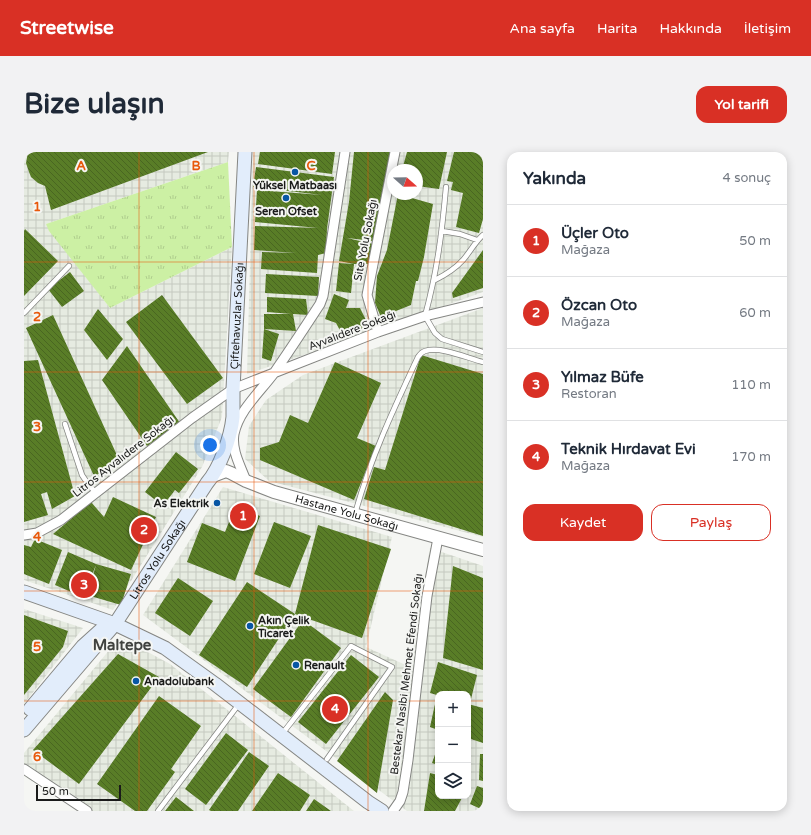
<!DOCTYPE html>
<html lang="tr">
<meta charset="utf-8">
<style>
body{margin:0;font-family:"Varela Round",sans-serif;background:#f2f2f3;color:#1f2937}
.controls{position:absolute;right:12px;bottom:12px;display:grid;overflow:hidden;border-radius:8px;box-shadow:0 2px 10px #0003}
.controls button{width:36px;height:36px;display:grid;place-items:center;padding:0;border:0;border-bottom:1px solid #e0e1e3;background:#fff;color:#1f2937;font:20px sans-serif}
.compass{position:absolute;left:363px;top:12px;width:36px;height:36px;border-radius:50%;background:#fff;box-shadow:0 2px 10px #0003;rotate:110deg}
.scale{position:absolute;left:12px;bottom:10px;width:85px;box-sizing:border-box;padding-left:4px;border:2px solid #1a1b1a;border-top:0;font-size:11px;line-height:14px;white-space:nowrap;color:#1a1b1a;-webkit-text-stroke:3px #f5f6f3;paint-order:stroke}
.you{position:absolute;left:186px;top:293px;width:14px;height:14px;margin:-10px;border:3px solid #fff;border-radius:50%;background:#1a73e8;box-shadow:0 0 0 6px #1a73e833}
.badge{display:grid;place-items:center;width:26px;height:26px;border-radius:50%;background:#d93025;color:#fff;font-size:13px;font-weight:700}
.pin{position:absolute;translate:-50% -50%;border:2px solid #fff;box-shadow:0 1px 4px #0006}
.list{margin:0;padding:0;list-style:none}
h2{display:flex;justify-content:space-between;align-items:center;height:52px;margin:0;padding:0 16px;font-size:17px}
h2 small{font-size:13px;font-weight:400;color:#747a83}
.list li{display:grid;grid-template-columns:26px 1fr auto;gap:12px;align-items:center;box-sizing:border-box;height:72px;padding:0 16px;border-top:1px solid #e0e1e3}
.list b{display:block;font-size:15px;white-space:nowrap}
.list p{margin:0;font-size:13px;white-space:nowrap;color:#747a83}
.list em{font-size:13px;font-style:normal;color:#747a83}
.actions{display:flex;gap:8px;padding:12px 16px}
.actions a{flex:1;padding:9px 0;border:1px solid #d93025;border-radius:12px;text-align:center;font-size:14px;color:#d93025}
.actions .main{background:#d93025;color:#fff}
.icon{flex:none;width:22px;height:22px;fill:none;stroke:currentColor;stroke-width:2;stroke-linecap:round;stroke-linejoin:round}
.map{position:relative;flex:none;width:459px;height:659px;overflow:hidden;border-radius:12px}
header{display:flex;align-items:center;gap:24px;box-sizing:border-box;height:56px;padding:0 20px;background:#d93025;color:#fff}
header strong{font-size:19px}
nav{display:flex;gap:22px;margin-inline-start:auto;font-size:14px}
.intro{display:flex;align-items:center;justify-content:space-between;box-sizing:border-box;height:96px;padding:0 24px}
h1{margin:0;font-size:28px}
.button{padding:10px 18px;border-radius:12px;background:#d93025;color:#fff;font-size:14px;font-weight:700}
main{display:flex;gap:24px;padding:0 24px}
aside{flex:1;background:#fff;border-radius:12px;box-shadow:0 2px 10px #0003}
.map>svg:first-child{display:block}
.industrial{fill:url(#industrial-grid);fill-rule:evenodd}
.grass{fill:url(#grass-tufts)}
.building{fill:url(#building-back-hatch)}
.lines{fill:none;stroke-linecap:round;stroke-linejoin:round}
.service-casing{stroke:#858683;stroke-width:6}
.minor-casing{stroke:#858683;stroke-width:11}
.tertiary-casing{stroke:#858683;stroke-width:14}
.secondary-casing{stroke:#858683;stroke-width:15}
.service{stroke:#fff;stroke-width:4.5}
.minor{stroke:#fff;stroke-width:9}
.tertiary{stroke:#fff;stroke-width:12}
.secondary{stroke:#e2edfb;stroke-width:13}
.grid{fill:none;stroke:#e8590c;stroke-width:1;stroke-opacity:0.55}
.poi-dot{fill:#0856a4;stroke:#f5f6f3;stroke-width:1.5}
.labels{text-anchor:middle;stroke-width:4;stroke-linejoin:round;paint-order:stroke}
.poi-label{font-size:11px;font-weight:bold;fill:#1a1b1a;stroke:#f5f6f3;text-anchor:start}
.street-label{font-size:11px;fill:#1a1b1a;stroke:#f5f6f3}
.district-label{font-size:15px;font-weight:bold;fill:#40423f;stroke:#f5f6f3}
.grid-label{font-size:13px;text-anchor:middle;font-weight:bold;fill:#e8590c;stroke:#f5f6f3;stroke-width:4;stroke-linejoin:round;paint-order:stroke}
</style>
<header>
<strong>Streetwise</strong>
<nav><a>Ana sayfa</a><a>Harita</a><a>Hakkında</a><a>İletişim</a></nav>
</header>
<div class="intro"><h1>Bize ulaşın</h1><a class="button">Yol tarifi</a></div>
<main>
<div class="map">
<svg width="459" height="659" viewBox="0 0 459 659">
<defs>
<pattern id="industrial-grid" width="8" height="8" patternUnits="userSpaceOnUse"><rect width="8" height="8" fill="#e6ebe1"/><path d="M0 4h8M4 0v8" fill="none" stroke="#c5c9c0"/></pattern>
<pattern id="grass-tufts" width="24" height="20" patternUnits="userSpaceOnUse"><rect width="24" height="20" fill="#ccf0a4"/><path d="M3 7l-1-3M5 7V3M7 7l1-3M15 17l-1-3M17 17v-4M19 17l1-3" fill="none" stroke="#afcd8d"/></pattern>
<pattern id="building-back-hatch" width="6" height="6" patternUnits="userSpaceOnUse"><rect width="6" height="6" fill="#597d27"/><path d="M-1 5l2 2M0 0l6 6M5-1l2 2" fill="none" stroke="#496621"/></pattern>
</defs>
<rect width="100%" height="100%" fill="#f5f6f3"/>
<!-- industrial -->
<path class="industrial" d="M0,0H205L204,10L22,72L86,156L208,95L198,265L178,315L89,458L0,428Z
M229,0H459V140L348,180L223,222ZM369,18H393V42H369Z
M459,156V385L245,329L221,307L225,274L242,248L279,223Z
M199,335L368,385L342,495L386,515L406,396L459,414V659H383L119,463ZM414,542H444V644H414Z
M0,457L59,476L0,552Z
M96,485L146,512L330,659H56L0,624V601Z"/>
<!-- grass -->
<path class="grass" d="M204,10L208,95L86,156L25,79L22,72Z"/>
<!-- building -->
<path class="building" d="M4,0H184L27,58L21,34L14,31L7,25L5,20L2,11Z
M236,0H311L308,22L234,12Z
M330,0H368L349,89L323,86L349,92L344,112H330L327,141L312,139L315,111L330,112L315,109L325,50Z
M383,0H423L415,37L393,34V18H378Z
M430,0H459V67L455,81L432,75L439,41L427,38L429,30L423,29Z
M232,15L310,25L303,77L302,101L294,103L293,121L237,117L238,100L272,101L230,98L231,74L294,76L231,70L233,38L298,43L229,35Z
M374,42L409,52L400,105L394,129H392L387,153L357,165L351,151L353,124L363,98Z
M1,77L34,109L0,144V79Z
M459,98V136L429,146L428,141Z
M46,120L60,139L38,155L24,137Z
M242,122L295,125L294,144L241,141Z
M310,142L325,148L322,156H336L345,174L320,186L312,171L301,167Z
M138,143L199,226L163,252L102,170Z
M243,145L282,147L284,163L269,162L272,179L240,177V162H267L243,160Z
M74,157L99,187L83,208L60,178Z
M29,163L97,312L70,324L2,176Z
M240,177L255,182L247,209L238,206Z
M103,194L156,271L123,294L78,228Z
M397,203L459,222V384L340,347L350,315L361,318Z
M14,208L51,344L28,357L23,340L17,342L24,363L0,370V209Z
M311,210L357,231L333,286L352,294L330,348L236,308V296L255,290L266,263L284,271Z
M152,300L174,317L155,341L151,338L139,354L121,340Z
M89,345L132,365L107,418L29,382L67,350L80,365Z
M211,355L236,364L211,429L163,410L178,371L201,380Z
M250,370L287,384L266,436L230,422Z
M294,373L367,397L338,486L271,462Z
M11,387L38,398L25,432L0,422V393L7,395Z
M44,400L72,412L107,422L97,453L63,443L72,413L59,445L31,433Z
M429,414L459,426V518L419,506Z
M154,426L189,449L166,484L131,461Z
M223,430L271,462L223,535L175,503Z
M0,463L44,479L39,495L0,543Z
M279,468L317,496L267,565L229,537Z
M94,502L135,525L55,632L9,598Z
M327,503L355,525L302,592L274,570Z
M414,510L453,523L446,551L444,550V542H414V578L406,575L413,543L406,541Z
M361,540L369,548L353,641L313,609Z
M135,544L177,574L147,617L151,620L123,659H111L73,632Z
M444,552L459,556V591L444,586Z
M202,581L224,598L182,653L161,637Z
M414,594V613L408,611Z
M225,600L245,614L214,659H187L185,658Z
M456,602H459V629L455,628Z
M254,621L286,643L276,659H228Z
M406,621L414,623V644H439L431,659H400Z
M453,634L459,636V658L446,652Z
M152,645L170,659H141Z
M290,647L307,659H282Z"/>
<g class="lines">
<!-- service casing -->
<g class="service-casing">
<path id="service" d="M422,35C418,81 413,120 401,164L411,181L418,187L459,200
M418,79L436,82L453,88
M411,128C421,123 431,117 439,108C446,100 451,90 459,83
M0,161L45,114
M41,272L58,323L64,332L72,341
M331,362C346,307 370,256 394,205C396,202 398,200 401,199C417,194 443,206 459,210
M258,582L327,494L368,515L303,607
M134,659L215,552"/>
</g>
<!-- minor casing -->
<g class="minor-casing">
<path id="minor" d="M354,180L343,143L371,0
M222,329C217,315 207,298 210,282C215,258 236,240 250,221C266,198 281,175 296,152L299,144L321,0
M0,383L13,381L37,368L168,266L209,237L354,180L401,164L459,150
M0,617L63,659
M369,659L376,649L379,640L384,608L403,444L414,386"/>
</g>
<!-- tertiary casing -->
<g class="tertiary-casing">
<g id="tertiary">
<path id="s1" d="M189,324L202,319L207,321L222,329L250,340L459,398"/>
</g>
</g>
<!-- secondary casing -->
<g class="secondary-casing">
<g id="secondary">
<path d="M0,440L91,472L141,496L191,532L344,650L358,659"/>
<path d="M6,557L59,494L80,475"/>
<path id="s2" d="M0,578L65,502L91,472L183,331C196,316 207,285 209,265C209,255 209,246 209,237L221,0"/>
</g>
</g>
<!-- service -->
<use href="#service" class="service"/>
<!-- minor -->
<use href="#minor" class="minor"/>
<!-- tertiary -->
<use href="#tertiary" class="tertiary"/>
<!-- secondary -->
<use href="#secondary" class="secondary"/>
</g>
<!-- grid -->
<path class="grid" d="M115,0V659M230,0V659M344,0V659M0,110H459M0,220H459M0,330H459M0,439H459M0,549H414M444,549H459"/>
<!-- markers -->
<g class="poi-dot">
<circle cx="271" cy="20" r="4"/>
<circle cx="262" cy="46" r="4"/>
<circle cx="193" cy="351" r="4"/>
<circle cx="226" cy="474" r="4"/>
<circle cx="272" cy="513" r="4"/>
<circle cx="112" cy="529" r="4"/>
</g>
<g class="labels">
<!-- poi labels -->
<g class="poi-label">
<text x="271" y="37" text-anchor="middle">Yüksel Matbaası</text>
<text x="262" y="63" text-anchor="middle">Seren Ofset</text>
<text x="185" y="355" text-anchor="end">As Elektrik</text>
<text x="234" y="472">Akın Çelik<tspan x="234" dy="13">Ticaret</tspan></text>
<text x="280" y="517">Renault</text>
<text x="120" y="533">Anadolubank</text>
</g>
<!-- street labels -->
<g class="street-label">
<text transform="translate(341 88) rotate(-79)" y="4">Site Yolu Sokağı</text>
<text dy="4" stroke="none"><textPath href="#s2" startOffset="481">Çiftehavuzlar Sokağı</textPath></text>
<text transform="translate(328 178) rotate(-21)" y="4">Ayvalıdere Sokağı</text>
<text transform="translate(99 304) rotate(-38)" y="4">Litros Ayvalıdere Sokağı</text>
<text dy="4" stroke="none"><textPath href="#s1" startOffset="142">Hastane Yolu Sokağı</textPath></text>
<text dy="4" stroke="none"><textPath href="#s2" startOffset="217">Litros Yolu Sokağı</textPath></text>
<text transform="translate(382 522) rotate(-83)" y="4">Bestekar Nasibi Mehmet Efendi Sokağı</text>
</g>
<!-- district labels -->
<g class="district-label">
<text x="98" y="498">Maltepe</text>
</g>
</g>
<g class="grid-label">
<text x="57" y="18">A</text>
<text x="172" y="18">B</text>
<text x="287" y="18">C</text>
<text x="13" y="59">1</text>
<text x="13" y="169">2</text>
<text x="13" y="279">3</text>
<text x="13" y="389">4</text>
<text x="13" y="499">5</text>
<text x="13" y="609">6</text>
</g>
</svg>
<div class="controls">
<button>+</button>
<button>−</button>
<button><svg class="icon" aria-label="layers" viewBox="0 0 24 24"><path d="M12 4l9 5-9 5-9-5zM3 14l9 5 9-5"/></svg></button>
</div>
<svg class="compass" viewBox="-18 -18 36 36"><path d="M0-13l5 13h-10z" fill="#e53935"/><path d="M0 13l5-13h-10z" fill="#747a83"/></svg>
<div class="scale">50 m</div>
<div class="you"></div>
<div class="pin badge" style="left:219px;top:364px">1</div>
<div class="pin badge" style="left:120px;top:378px">2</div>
<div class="pin badge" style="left:60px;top:433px">3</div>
<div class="pin badge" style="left:311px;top:557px">4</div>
</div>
<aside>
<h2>Yakında<small>4 sonuç</small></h2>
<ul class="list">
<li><span class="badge">1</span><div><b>Üçler Oto</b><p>Mağaza</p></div><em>50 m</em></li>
<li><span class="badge">2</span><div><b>Özcan Oto</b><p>Mağaza</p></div><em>60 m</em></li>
<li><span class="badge">3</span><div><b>Yılmaz Büfe</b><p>Restoran</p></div><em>110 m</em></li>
<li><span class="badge">4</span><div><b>Teknik Hırdavat Evi</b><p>Mağaza</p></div><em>170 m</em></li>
</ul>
<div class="actions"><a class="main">Kaydet</a><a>Paylaş</a></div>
</aside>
</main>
